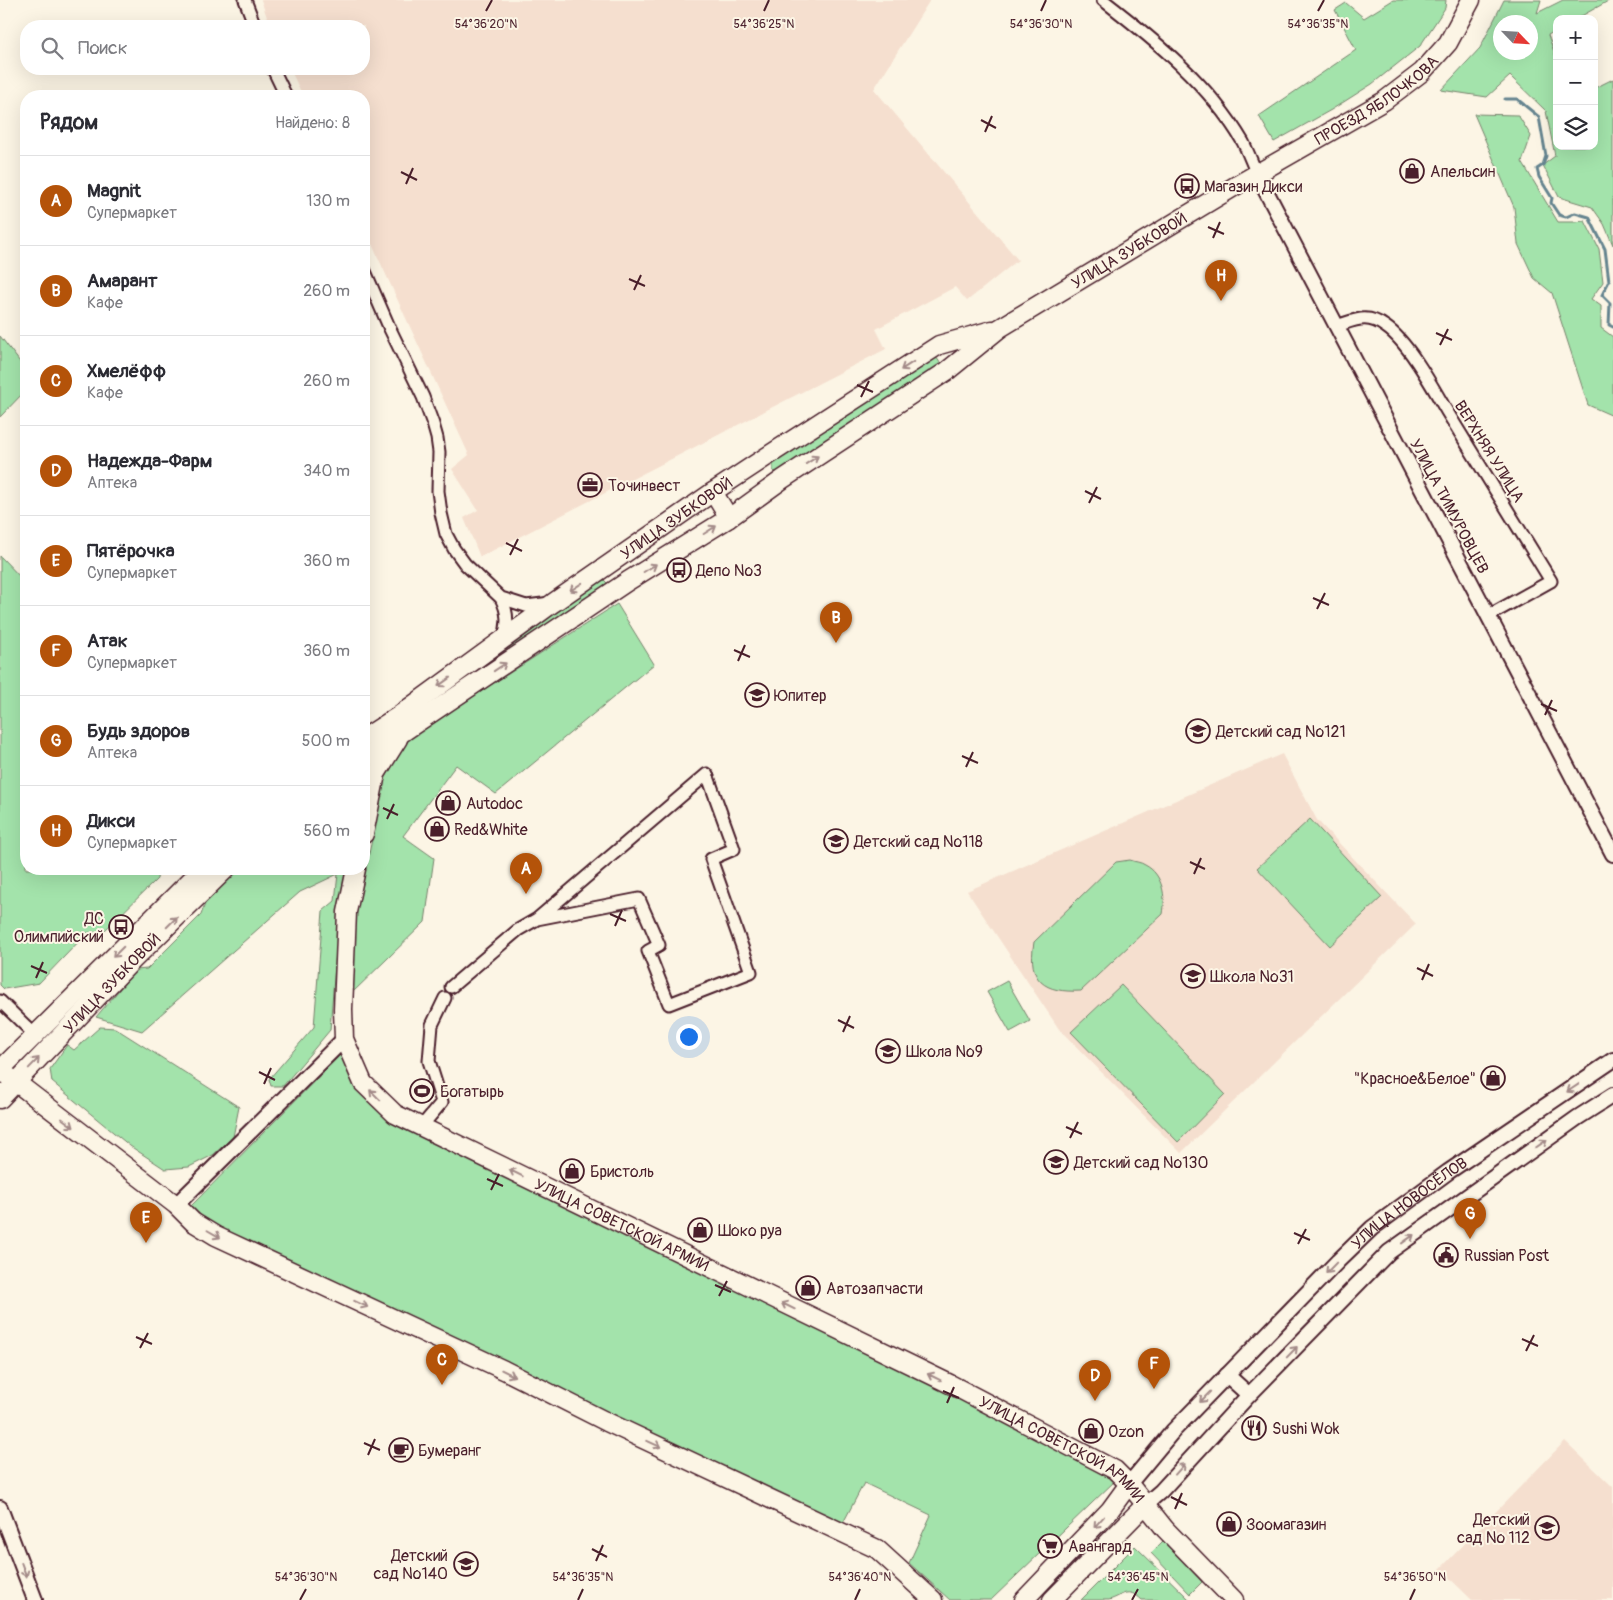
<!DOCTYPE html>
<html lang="ru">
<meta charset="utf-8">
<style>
body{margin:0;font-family:Pangolin,sans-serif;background:#f2f2f3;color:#2b2b33}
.controls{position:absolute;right:15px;top:15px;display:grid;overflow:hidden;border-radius:10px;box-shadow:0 5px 20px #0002}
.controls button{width:45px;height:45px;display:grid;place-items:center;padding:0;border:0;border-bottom:1px solid #e1e1e2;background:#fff;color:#2b2b33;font:25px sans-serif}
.compass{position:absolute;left:1493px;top:15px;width:45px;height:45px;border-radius:50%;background:#fff;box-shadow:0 5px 20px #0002;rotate:115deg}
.you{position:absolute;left:688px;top:1036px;width:18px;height:18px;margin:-12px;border:4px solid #fff;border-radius:50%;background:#1a73e8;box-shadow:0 0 0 8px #1a73e833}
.badge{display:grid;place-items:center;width:32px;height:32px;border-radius:50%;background:#b45309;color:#fff;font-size:16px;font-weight:700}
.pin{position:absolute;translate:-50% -41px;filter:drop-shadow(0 1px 2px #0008)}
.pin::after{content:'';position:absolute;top:26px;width:18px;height:15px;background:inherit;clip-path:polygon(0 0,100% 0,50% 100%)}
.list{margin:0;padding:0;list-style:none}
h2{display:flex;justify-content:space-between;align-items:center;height:65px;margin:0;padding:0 20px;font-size:21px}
h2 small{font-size:16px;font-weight:400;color:#7c7c81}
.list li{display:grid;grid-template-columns:32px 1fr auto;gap:15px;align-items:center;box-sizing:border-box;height:90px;padding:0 20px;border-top:1px solid #e1e1e2}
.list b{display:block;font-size:19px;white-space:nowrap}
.list p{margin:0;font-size:16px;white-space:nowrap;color:#7c7c81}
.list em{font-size:16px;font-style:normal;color:#7c7c81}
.icon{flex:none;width:28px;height:28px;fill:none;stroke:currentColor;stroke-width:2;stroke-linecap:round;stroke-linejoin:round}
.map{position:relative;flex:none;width:1613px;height:1600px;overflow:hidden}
.search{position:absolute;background:#fff;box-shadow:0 5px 20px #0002;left:20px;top:20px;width:350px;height:55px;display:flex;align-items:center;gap:12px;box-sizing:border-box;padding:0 18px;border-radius:20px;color:#7c7c81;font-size:19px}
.panel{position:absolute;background:#fff;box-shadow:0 5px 20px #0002;left:20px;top:90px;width:350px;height:785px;border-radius:20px}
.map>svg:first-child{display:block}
.built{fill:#f5dfcf}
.green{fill:#a3e3ab;stroke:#76816b;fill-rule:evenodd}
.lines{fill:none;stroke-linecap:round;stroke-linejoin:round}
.stream{stroke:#65848f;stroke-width:3}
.minor-casing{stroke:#4a1f2b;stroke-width:15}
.tertiary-casing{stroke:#4a1f2b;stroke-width:18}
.primary-casing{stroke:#4a1f2b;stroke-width:21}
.minor{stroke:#fcf5e5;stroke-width:11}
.tertiary{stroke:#fcf5e5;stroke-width:14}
.primary{stroke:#fcf5e5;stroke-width:18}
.oneway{stroke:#a38a88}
.ticks{fill:none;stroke:#4a1f2b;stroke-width:2}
.labels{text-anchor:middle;stroke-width:4;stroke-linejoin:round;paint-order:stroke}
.street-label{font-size:16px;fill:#4a1f2b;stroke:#fcf5e5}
.poi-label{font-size:16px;fill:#4a1f2b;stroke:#fcf5e5;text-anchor:start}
.ticks-label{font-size:12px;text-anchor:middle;fill:#4a1f2b;stroke:#fcf5e5;stroke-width:4;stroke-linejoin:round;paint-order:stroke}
</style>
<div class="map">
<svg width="1613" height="1600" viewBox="0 0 1613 1600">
<rect width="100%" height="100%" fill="#fcf5e5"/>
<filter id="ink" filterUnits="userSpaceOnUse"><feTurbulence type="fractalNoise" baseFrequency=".02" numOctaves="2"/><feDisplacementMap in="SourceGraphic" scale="10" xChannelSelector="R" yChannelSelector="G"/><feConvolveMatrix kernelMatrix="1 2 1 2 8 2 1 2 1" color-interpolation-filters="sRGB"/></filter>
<g filter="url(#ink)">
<!-- built -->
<path class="built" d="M261,0H930L874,89L1018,260L967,301L955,287L876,329L886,349L480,557L464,518L478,510L452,469L469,455L364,227V96H303L290,69H364V26H270Z
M1282,754L1317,820L1416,924L1181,1153L1059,1029L967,891Z
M1565,1441L1613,1487V1600H1472L1440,1569Z"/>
<!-- green -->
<path class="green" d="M1393,0H1446L1445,8L1420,46L1372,84L1331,110L1274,142L1259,116L1356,50L1335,10L1346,3L1364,18Z
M1504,0H1541L1537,13L1563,0H1610L1576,19H1557V30L1548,35L1557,60V146H1594V86L1597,87L1613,79V245L1604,224L1592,207L1559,197L1543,165L1555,156L1546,111L1510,76L1487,97L1441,90L1480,48ZM1500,22H1530V52H1500Z
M1474,114L1518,115L1531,136L1522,162L1558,222H1575L1585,221L1599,249L1603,282L1591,299L1601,306V328L1613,337V416L1588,405L1552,293L1534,278L1518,244L1514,207Z
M0,336L26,370V390L0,417Z
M936,357L941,364L936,371L782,474L773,471V461L929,359Z
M0,556L26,583V611L23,623L26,631V869H158L157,879L103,932L87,933L39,983L4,989L0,985Z
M604,580L607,583L602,590L400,727L397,722L594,582Z
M617,604L654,664L496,794L456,765L403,836L434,858L425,922L352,993L356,914L385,779L407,739Z
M1310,819L1382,897L1330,946L1257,868Z
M1130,860C1135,862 1141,862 1145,865C1163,874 1166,897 1163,914L1081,991C1044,993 1027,981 1034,942L1116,862Z
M241,869H348L339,911L330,1030L283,1086H271L269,1079L314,1027L323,911L335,901L338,874L300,892L142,1031L96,1017L136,970L147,969L201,915L207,898Z
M1007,981L1030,1021L1010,1032L987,992Z
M1121,985L1225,1094L1178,1142L1071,1032Z
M100,1027L115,1028L239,1107L233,1137L213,1155L189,1167L165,1169L130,1146L52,1082L50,1069L67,1045L74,1050Z
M341,1054L356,1088L390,1121L1111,1473L1116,1480L991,1600H950L909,1563L931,1515L864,1483L843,1523L216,1229L191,1206Z
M1163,1541L1202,1582L1190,1594L1151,1553Z
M1135,1546L1190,1600H1142C1127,1586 1123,1596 1109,1600C1101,1600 1089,1600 1081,1600Z"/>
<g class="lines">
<!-- stream -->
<path class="stream" d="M1505,99H1517L1539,117L1546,156L1543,165L1537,169L1539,177L1552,198L1551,203L1559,215L1566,217L1575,213L1589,217L1605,249L1609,281L1602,295L1610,303L1609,325L1613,327"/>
<!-- minor casing -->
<g class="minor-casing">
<path id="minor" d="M245,0L255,26
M1103,0C1156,41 1209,84 1243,142C1248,152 1252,163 1257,174
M273,69L286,96
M364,269L390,329L423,397L433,424L437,438L439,452L438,491L441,513L446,534L454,549L465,564L501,598L526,606L551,603
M1336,326C1356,320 1367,313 1386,327C1408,342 1432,386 1446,410C1481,467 1516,524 1551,581L1488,616
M501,598C508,612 509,624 503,638
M451,987L518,930L537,919L707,774L734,849L711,859L751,972L669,1004L648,951L659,945L639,899L537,919
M0,1001L35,1035
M421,1127L442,1102L429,1061L432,1025L445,998"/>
</g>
<!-- tertiary casing -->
<g class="tertiary-casing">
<g id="tertiary">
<path d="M1257,174L1613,854"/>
<path d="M176,1205L344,1039"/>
<path d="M1227,1375L1249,1395"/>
<path id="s1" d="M1129,1484L1173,1431L1338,1261L1372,1228L1448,1172L1613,1060"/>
<path d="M1146,1504L1161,1491L1249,1395L1389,1252L1577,1118L1613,1095"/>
<path d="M0,1508L35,1600"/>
</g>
</g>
<!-- primary casing -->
<g class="primary-casing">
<g id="primary">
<path d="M713,492L729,518"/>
<path id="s2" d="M364,738L398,716L553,603L713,492L766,457L939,345L992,330"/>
<path id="s3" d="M364,759L409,728L628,581L729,518L783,479L947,371L1000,328L1237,185L1384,101L1422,72L1448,43L1471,0"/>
<path d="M364,834L376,774L398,739"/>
<path id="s4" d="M356,869L347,912L343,1009L344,1039L363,1083L395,1114L950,1384L1115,1470L1129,1484L1165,1529L1234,1600"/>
<path d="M0,1070L176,1205L193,1222L216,1236L504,1370L607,1422L877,1549L933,1600"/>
<path d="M0,1070L202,869"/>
<path id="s5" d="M0,1099L133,960L226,869"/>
<path d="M1024,1600L1110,1510L1129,1484"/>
<path d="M1052,1600L1146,1504"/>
</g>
</g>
<!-- minor -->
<use href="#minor" class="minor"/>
<!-- tertiary -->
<use href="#tertiary" class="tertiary"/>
<!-- primary -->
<use href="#primary" class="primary"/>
</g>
<!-- one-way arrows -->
<defs><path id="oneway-shaft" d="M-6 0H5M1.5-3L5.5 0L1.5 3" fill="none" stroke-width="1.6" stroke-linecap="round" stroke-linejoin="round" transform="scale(1.25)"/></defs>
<g class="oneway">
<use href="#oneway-shaft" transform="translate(907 366) rotate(147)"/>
<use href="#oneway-shaft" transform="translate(812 460) rotate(-33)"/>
<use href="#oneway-shaft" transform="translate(710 530) rotate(-32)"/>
<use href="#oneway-shaft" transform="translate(650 568) rotate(-32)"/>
<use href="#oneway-shaft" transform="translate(576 587) rotate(146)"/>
<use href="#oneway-shaft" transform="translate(500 667) rotate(-34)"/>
<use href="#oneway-shaft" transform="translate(444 682) rotate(144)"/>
<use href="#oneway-shaft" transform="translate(172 922) rotate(-45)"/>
<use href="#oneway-shaft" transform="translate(118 952) rotate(135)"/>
<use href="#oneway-shaft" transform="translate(34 1063) rotate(-46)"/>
<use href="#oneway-shaft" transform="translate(1573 1088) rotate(146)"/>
<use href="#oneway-shaft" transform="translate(375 1095) rotate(-135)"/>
<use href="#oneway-shaft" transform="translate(68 1123) rotate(37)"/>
<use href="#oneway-shaft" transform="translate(1541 1144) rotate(-35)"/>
<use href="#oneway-shaft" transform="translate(516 1173) rotate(-154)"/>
<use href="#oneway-shaft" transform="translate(214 1234) rotate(30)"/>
<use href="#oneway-shaft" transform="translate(1408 1239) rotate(-36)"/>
<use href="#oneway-shaft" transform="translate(1331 1268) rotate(134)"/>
<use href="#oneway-shaft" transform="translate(361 1304) rotate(25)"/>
<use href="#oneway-shaft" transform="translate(788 1306) rotate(-154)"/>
<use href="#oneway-shaft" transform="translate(1292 1352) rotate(-46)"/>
<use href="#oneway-shaft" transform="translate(508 1373) rotate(26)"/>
<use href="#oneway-shaft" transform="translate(934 1377) rotate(-154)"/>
<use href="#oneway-shaft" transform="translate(1205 1397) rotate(134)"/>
<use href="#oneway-shaft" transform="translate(654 1444) rotate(25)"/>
<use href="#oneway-shaft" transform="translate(1180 1469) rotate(-48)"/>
<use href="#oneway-shaft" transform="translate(1099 1522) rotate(132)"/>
<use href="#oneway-shaft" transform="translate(24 1570) rotate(69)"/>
</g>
</g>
<!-- ticks -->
<path class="ticks" d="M486,11L492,0M764,11L769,0M1041,11L1046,0M1318,11L1324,0M981,120L996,128M985,132L992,116M401,172L417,180M406,184L413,168M1208,227L1224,234M1213,238L1220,222M629,279L645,286M634,290L641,275M1436,333L1452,340M1440,345L1448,329M857,385L873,392M861,397L869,381M1085,491L1101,499M1089,503L1097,487M506,543L522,551M510,555L518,539M1313,598L1329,605M1317,609L1325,593M734,650L750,657M738,661L745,645M1541,704L1557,711M1545,715L1552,700M962,756L978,763M966,767L973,752M383,808L398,815M387,819L394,804M1190,862L1205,869M1194,874L1201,858M610,914L626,921M615,926L622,910M31,966L47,973M1417,968L1433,976M36,978L43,962M1422,980L1429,964M838,1020L854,1028M843,1032L850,1016M259,1072L275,1080M264,1084L271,1068M1066,1127L1082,1134M1070,1138L1078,1122M487,1179L503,1186M491,1190L499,1174M1294,1233L1310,1240M1298,1244L1306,1229M715,1285L731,1292M719,1296L727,1281M136,1337L152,1344M1522,1339L1538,1346M140,1348L148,1333M1526,1351L1534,1335M943,1391L959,1398M947,1403L954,1387M364,1443L380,1450M368,1455L375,1439M1171,1497L1187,1505M1175,1509L1182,1493M592,1549L607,1557M596,1561L603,1545M300,1600L306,1589M578,1600L583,1589M855,1600L860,1589M1132,1600L1138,1589M1410,1600L1415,1589"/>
<!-- icons -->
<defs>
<g id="shop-ring" transform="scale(1.25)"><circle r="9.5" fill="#fcf5e5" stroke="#4a1f2b" stroke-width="1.5"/><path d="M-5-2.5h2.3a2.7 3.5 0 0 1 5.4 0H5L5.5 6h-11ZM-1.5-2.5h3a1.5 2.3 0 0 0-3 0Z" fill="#4a1f2b"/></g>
<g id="bus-ring" transform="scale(1.25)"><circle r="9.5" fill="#fcf5e5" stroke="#4a1f2b" stroke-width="1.5"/><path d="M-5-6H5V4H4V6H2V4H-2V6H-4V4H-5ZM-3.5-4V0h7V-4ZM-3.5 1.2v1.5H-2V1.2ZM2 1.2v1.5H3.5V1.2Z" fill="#4a1f2b"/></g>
<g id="office-ring" transform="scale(1.25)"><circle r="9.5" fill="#fcf5e5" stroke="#4a1f2b" stroke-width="1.5"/><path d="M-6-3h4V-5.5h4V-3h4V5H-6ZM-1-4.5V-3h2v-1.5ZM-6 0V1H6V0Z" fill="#4a1f2b"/></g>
<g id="school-ring" transform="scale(1.25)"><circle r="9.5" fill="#fcf5e5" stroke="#4a1f2b" stroke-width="1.5"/><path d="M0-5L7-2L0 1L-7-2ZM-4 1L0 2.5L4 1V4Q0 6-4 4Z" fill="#4a1f2b"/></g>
<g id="stadium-ring" transform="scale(1.25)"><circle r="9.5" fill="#fcf5e5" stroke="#4a1f2b" stroke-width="1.5"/><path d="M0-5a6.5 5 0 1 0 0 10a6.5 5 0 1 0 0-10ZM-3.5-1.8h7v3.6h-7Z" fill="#4a1f2b"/></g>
<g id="civic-ring" transform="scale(1.25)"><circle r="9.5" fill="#fcf5e5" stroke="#4a1f2b" stroke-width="1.5"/><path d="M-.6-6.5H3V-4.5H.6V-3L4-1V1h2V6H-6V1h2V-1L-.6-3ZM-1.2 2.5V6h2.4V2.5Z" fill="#4a1f2b"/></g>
<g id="restaurant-ring" transform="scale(1.25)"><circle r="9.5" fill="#fcf5e5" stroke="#4a1f2b" stroke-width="1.5"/><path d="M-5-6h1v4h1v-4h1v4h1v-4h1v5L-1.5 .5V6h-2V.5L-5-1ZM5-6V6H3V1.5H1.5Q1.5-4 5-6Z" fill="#4a1f2b"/></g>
<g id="cafe-ring" transform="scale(1.25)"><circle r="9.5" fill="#fcf5e5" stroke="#4a1f2b" stroke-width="1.5"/><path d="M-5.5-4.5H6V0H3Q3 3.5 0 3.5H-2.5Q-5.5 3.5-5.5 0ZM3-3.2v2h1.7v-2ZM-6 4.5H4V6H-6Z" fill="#4a1f2b"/></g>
<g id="supermarket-ring" transform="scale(1.25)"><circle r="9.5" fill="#fcf5e5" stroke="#4a1f2b" stroke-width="1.5"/><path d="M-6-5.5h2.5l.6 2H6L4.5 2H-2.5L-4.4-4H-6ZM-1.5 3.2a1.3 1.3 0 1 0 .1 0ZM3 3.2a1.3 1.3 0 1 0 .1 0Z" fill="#4a1f2b"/></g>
</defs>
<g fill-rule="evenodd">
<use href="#shop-ring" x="1412" y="171"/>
<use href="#bus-ring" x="1187" y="186"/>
<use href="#office-ring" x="590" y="485"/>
<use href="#bus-ring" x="679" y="570"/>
<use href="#school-ring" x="757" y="695"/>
<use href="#school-ring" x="1198" y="731"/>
<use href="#shop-ring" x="448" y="803"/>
<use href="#shop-ring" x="437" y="829"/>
<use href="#school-ring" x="836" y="841"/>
<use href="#bus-ring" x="121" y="927"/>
<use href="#school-ring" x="1193" y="976"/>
<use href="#school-ring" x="888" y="1051"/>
<use href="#shop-ring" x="1493" y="1078"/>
<use href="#stadium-ring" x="422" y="1091"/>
<use href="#school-ring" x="1056" y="1162"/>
<use href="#shop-ring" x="572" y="1171"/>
<use href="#shop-ring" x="700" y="1230"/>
<use href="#civic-ring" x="1446" y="1255"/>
<use href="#shop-ring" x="808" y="1288"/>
<use href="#restaurant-ring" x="1254" y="1428"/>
<use href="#shop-ring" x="1091" y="1431"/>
<use href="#cafe-ring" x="401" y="1450"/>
<use href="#shop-ring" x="1229" y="1524"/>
<use href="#school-ring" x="1547" y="1528"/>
<use href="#supermarket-ring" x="1050" y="1546"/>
<use href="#school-ring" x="466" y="1564"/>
</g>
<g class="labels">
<!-- street labels -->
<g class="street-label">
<text dy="6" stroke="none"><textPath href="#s3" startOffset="1209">ПРОЕЗД ЯБЛОЧКОВА</textPath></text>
<text dy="6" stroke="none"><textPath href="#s3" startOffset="919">УЛИЦА ЗУБКОВОЙ</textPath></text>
<text transform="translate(1490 451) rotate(58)" y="6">ВЕРХНЯЯ УЛИЦА</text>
<text transform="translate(1450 506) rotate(62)" y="6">УЛИЦА ТИМУРОВЦЕВ</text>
<text dy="6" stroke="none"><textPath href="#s2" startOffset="382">УЛИЦА ЗУБКОВОЙ</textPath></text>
<text dy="6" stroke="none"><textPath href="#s5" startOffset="161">УЛИЦА ЗУБКОВОЙ</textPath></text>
<text dy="6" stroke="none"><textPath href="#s1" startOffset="398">УЛИЦА НОВОСЁЛОВ</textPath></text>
<text dy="6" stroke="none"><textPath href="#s4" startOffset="516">УЛИЦА СОВЕТСКОЙ АРМИИ</textPath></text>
<text dy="6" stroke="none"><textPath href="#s4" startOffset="1011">УЛИЦА СОВЕТСКОЙ АРМИИ</textPath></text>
</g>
<!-- poi labels -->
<g class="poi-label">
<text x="1430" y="177">Апельсин</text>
<text x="1204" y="192">Магазин Дикси</text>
<text x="608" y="491">Точинвест</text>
<text x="696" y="576">Депо №3</text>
<text x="774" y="701">Юпитер</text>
<text x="1216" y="737">Детский сад №121</text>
<text x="466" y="809">Autodoc</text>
<text x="454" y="835">Red&amp;White</text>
<text x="854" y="847">Детский сад №118</text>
<text x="104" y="924" text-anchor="end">ДС<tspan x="104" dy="18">Олимпийский</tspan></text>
<text x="1210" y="982">Школа №31</text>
<text x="906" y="1057">Школа №9</text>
<text x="1476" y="1084" text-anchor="end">"Красное&amp;Белое"</text>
<text x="440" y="1097">Богатырь</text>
<text x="1074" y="1168">Детский сад №130</text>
<text x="590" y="1177">Бристоль</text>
<text x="718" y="1236">Шоко руа</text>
<text x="1464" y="1261">Russian Post</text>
<text x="826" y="1294">Автозапчасти</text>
<text x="1272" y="1434">Sushi Wok</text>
<text x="1108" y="1437">Ozon</text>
<text x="418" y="1456">Бумеранг</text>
<text x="1530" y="1525" text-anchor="end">Детский<tspan x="1530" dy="18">сад № 112</tspan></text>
<text x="1246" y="1530">Зоомагазин</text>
<text x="1068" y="1552">Авангард</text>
<text x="448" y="1561" text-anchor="end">Детский<tspan x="448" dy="18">сад №140</tspan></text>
</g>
</g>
<g class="ticks-label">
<text x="486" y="28">54°36'20"N</text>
<text x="764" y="28">54°36'25"N</text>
<text x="1041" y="28">54°36'30"N</text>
<text x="1318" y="28">54°36'35"N</text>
<text x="306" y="1581">54°36'30"N</text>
<text x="583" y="1581">54°36'35"N</text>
<text x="860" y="1581">54°36'40"N</text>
<text x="1138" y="1581">54°36'45"N</text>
<text x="1415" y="1581">54°36'50"N</text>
</g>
</svg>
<div class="controls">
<button>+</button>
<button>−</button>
<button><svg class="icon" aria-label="layers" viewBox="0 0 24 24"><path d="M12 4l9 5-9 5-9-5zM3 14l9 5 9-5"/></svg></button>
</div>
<svg class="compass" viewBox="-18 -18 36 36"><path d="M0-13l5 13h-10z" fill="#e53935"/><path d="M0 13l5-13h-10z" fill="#7c7c81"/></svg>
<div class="you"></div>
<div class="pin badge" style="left:526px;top:894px">A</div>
<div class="pin badge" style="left:836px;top:643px">B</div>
<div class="pin badge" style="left:442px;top:1385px">C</div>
<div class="pin badge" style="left:1095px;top:1401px">D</div>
<div class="pin badge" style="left:146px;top:1243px">E</div>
<div class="pin badge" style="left:1154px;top:1389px">F</div>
<div class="pin badge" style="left:1470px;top:1239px">G</div>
<div class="pin badge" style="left:1221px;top:301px">H</div>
<div class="search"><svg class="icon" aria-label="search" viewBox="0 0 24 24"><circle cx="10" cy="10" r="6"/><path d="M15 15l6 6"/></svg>Поиск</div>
<section class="panel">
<h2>Рядом<small>Найдено: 8</small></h2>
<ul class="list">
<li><span class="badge">A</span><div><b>Magnit</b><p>Супермаркет</p></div><em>130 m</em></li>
<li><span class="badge">B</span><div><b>Амарант</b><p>Кафе</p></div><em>260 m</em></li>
<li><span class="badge">C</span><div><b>Хмелёфф</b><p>Кафе</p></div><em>260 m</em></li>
<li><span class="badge">D</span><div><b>Надежда-Фарм</b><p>Аптека</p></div><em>340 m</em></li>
<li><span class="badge">E</span><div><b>Пятёрочка</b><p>Супермаркет</p></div><em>360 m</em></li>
<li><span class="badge">F</span><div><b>Атак</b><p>Супермаркет</p></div><em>360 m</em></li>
<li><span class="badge">G</span><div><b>Будь здоров</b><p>Аптека</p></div><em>500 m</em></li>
<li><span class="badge">H</span><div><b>Дикси</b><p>Супермаркет</p></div><em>560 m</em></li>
</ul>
</section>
</div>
